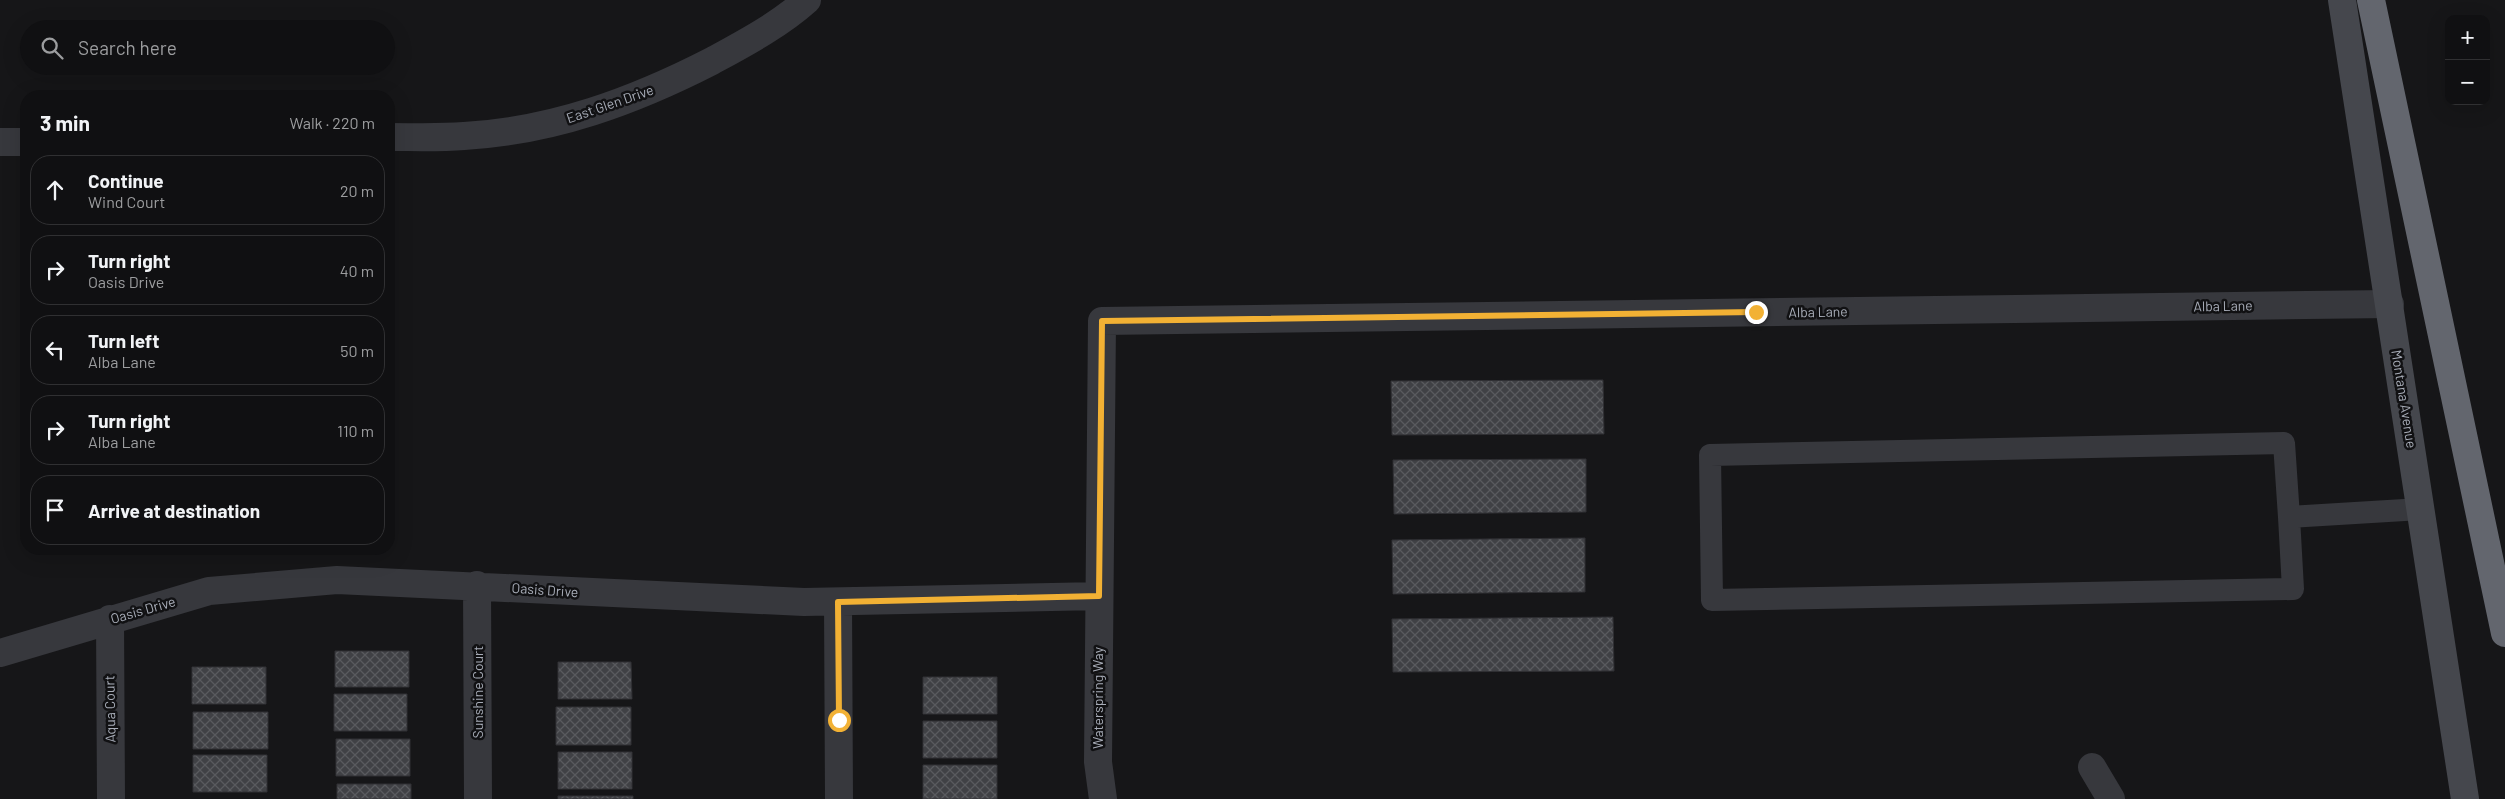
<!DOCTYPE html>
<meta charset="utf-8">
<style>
body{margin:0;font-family:Barlow,sans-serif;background:#1e1e20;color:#f1f3f6}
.controls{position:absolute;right:15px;top:15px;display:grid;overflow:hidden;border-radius:10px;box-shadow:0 5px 20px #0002}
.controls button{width:45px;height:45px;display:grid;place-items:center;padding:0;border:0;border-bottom:1px solid #303032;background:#101012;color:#f1f3f6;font:25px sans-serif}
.stop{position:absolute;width:15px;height:15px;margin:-11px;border:4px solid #f2b134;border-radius:50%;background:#fff}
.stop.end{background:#f2b134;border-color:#fff;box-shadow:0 1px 5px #0008}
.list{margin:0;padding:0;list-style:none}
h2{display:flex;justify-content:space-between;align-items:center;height:65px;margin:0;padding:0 20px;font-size:21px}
h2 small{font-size:16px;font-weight:400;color:#9c9d9f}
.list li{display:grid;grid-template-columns:32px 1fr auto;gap:15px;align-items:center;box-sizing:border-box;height:70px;margin:0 10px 10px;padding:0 10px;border:1px solid #303032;border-radius:20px}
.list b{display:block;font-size:19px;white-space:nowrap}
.list p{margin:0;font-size:16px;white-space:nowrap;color:#9c9d9f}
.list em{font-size:16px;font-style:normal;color:#9c9d9f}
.icon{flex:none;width:28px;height:28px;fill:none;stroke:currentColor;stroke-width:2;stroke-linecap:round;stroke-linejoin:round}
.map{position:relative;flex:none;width:2505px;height:799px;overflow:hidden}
.search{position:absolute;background:#101012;box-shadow:0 5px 20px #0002;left:20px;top:20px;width:375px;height:55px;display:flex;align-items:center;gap:12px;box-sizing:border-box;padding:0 18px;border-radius:28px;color:#9c9d9f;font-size:19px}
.panel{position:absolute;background:#101012;box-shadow:0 5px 20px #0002;left:20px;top:90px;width:375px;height:465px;border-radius:20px}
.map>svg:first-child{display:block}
.building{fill:url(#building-cross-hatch);stroke:#303034}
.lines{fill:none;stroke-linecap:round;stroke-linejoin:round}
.service{stroke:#37383d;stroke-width:22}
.minor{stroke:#37383d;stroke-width:28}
.tertiary{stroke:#37383d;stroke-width:28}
.secondary{stroke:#45474d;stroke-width:28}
.motorway{stroke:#63666e;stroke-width:28}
.route{stroke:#f2b134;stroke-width:6}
.labels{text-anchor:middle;stroke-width:5;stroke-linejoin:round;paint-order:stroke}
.street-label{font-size:14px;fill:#a8adb8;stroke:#111113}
</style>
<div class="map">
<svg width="2505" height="799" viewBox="0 0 2505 799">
<defs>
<pattern id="building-cross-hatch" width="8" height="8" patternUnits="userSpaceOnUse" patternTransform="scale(1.25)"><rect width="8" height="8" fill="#404145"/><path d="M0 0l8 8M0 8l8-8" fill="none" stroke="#595a5e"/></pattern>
</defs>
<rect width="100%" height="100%" fill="#161618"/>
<!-- building -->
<path class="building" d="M1603,380L1604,434L1392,435L1391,381Z
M1586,459V512L1394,514L1393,460Z
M1585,538V592L1393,594L1392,540Z
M1613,617L1614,671L1393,672L1392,619Z
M335,651H409V687H335Z
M558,662H631L632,699H558Z
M192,667H266V704H192Z
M923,677H997V714H923Z
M334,694H407V731H334Z
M556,707H631V745H556Z
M193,712H268V749H193Z
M923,721H997V758H923Z
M336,739H410V776H336Z
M558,752H632V789H558Z
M193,755H267V792H193Z
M923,765H997V799H923Z
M337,784H411V799H337Z
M558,796H633V799H558Z"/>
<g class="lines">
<!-- service -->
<path class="service" d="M2289,517L2284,443L1710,455L1712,600L2293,589L2289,517L2421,509"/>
<!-- minor -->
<path class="minor" d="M477,585L478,799
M838,602L839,799
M110,619L111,799
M0,653L209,591L337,580L804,602L1099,596
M2092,767L2111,799
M1103,799L1098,762L1102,321L2390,304"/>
<!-- tertiary -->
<path class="tertiary" d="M389,137C414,137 439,138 464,136C553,131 634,101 712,61C745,43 779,25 807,0
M0,142H26"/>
<!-- secondary -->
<path class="secondary" d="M2342,0L2465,799"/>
<!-- motorway -->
<path class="motorway" d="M2371,0L2505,633"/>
</g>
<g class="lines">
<!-- route -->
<path class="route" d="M839,720L838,602L1099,596L1102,321L1756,312"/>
</g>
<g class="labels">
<!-- street labels -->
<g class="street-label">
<text transform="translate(610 104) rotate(-19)" y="5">East Glen Drive</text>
<text transform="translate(2223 306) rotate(-1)" y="5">Alba Lane</text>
<text transform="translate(1818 312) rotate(-1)" y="5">Alba Lane</text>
<text transform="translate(2404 399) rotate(81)" y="5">Montana Avenue</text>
<text transform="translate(545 590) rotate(4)" y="5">Oasis Drive</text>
<text transform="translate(143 610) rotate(-16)" y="5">Oasis Drive</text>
<text transform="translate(478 692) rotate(-90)" y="5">Sunshine Court</text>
<text transform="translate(1098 698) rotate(-90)" y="5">Waterspring Way</text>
<text transform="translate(110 709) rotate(-91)" y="5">Aqua Court</text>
</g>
</g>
</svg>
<div class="controls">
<button>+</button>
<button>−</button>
</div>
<div class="stop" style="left:839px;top:720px"></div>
<div class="stop end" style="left:1756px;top:312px"></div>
<div class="search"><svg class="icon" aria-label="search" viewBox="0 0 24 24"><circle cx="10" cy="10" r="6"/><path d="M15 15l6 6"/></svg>Search here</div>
<section class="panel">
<h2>3 min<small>Walk · 220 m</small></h2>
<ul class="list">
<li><svg class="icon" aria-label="ahead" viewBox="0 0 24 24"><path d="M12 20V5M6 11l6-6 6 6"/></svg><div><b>Continue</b><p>Wind Court</p></div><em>20 m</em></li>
<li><svg class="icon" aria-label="right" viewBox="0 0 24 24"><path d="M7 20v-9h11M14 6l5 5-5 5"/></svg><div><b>Turn right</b><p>Oasis Drive</p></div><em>40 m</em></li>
<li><svg class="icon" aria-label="left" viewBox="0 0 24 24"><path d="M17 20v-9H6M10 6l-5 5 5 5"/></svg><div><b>Turn left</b><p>Alba Lane</p></div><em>50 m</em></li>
<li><svg class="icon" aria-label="right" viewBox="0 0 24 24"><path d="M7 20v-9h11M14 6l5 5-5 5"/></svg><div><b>Turn right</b><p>Alba Lane</p></div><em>110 m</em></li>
<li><svg class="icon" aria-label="arrive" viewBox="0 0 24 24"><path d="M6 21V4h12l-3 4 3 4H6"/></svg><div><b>Arrive at destination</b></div></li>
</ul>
</section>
</div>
